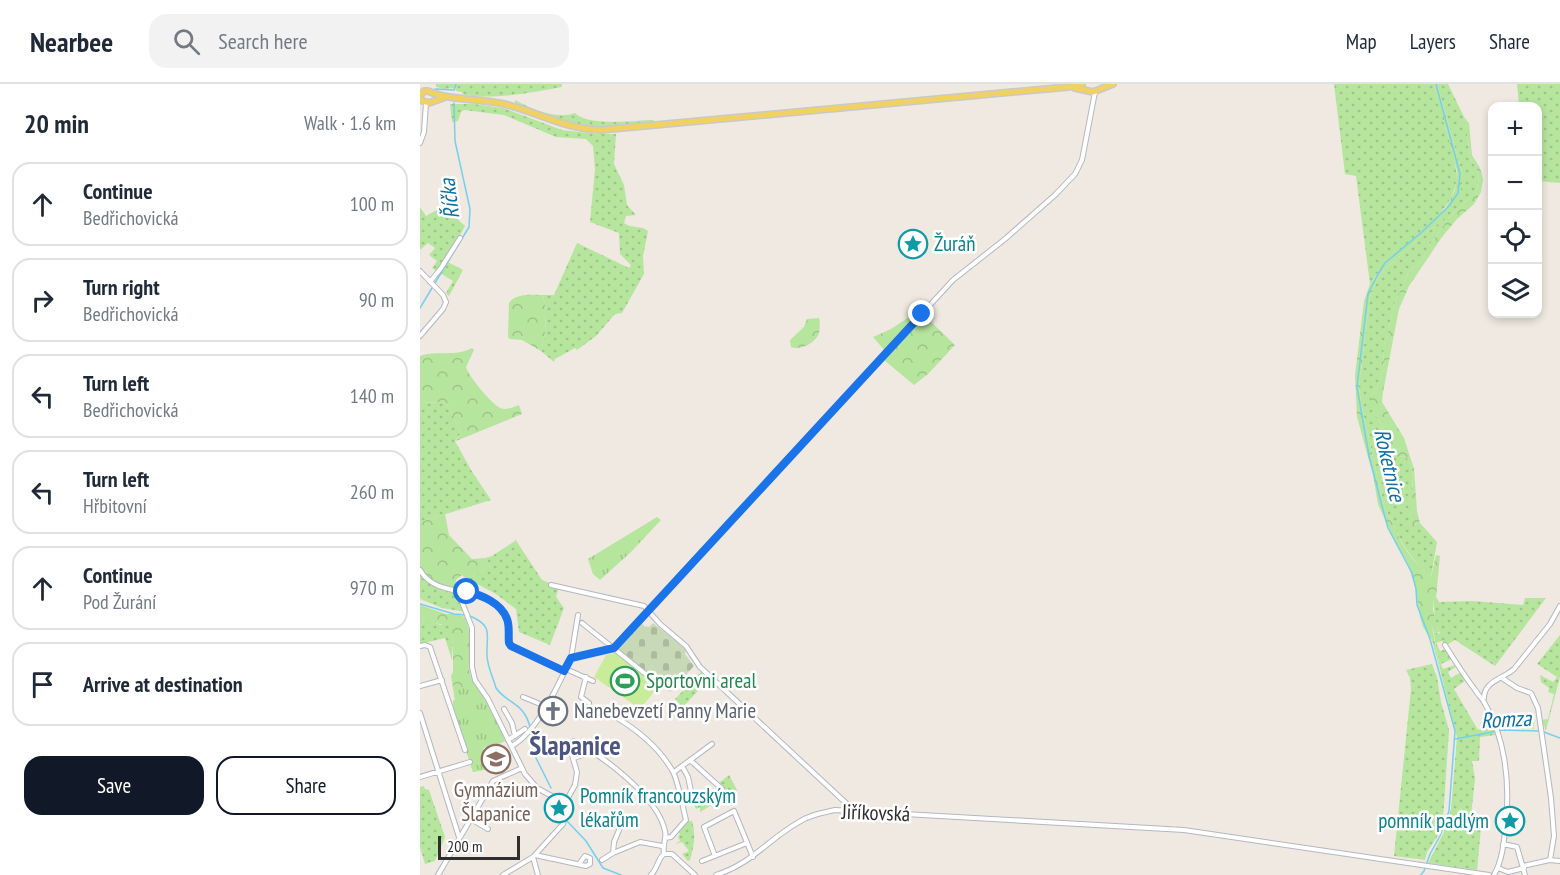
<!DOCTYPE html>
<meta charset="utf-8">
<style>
body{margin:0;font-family:"PT Sans Narrow",sans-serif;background:#f2f2f3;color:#1f2937}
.controls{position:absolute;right:18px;top:18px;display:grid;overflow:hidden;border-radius:12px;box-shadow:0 3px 9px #0003}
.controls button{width:54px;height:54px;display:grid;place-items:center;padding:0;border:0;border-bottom:2px solid #e0e1e3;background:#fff;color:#1f2937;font:30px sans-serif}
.scale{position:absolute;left:18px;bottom:15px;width:82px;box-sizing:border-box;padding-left:6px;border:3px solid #2e2e2e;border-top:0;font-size:16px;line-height:21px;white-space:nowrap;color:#2e2e2e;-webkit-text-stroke:4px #fff;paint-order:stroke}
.stop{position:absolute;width:18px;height:18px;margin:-14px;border:4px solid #1a73e8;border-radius:50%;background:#fff}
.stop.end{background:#1a73e8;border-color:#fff;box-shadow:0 2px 6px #0008}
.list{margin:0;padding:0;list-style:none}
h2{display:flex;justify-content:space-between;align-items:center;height:78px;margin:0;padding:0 24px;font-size:26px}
h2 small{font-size:20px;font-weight:400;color:#747a83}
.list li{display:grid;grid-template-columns:39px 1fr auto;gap:18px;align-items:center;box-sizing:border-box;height:84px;margin:0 12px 12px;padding:0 12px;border:2px solid #e0e1e3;border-radius:18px}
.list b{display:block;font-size:22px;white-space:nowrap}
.list p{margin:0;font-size:20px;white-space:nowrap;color:#747a83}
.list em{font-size:20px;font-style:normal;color:#747a83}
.actions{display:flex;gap:12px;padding:18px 24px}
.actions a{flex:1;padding:14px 0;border:2px solid #111827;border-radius:18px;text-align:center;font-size:21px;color:#111827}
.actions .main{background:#111827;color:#fff}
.icon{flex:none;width:33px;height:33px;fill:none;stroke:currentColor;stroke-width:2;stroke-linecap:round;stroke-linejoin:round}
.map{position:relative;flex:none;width:1140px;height:791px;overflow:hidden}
header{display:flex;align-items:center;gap:36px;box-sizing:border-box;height:84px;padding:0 30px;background:#fff;border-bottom:2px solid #e0e1e3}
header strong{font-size:28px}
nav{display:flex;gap:33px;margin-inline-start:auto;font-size:21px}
.search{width:420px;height:54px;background:#f2f2f3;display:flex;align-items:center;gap:15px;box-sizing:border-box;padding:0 21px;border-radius:18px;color:#747a83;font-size:22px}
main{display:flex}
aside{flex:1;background:#fff}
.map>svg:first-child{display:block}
.grass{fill:url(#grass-dots)}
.forest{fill:url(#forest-crowns)}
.cemetery{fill:url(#cemetery-stones)}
.park{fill:url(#park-tufts)}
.pitch{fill:#c9ec9a}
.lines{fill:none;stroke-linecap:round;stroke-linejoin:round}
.stream{stroke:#75cff0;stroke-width:1.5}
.minor-casing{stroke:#b4b7c1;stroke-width:6}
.major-casing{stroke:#c9c9c9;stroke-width:8}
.minor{stroke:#fff;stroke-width:4}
.major{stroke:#f2d163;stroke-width:5}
.route{stroke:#1a73e8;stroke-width:8}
.labels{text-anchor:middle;stroke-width:5;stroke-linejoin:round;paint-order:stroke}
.culture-label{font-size:21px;fill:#0d838f;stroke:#fff;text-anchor:start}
.leisure-label{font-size:21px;fill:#27864d;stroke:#fff;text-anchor:start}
.worship-label{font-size:21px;fill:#5b616d;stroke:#fff;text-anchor:start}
.education-label{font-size:21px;fill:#785e54;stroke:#fff}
.street-label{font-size:21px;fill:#2e2e2e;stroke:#fff}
.water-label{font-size:22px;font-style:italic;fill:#0d6fa3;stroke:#fff}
.district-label{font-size:27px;font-weight:bold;fill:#4d5680;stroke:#fff}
</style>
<header>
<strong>Nearbee</strong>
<div class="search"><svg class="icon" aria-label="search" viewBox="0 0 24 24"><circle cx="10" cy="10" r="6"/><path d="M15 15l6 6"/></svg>Search here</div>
<nav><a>Map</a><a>Layers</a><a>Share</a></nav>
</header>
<main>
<aside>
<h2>20 min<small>Walk · 1.6 km</small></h2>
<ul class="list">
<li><svg class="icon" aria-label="ahead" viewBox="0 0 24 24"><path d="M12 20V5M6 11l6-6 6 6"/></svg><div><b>Continue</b><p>Bedřichovická</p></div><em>100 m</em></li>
<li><svg class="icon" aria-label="right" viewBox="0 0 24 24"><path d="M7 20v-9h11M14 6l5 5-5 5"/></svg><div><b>Turn right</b><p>Bedřichovická</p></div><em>90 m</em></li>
<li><svg class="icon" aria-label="left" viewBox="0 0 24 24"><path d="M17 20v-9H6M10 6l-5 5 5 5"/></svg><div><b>Turn left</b><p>Bedřichovická</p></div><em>140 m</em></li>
<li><svg class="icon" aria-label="left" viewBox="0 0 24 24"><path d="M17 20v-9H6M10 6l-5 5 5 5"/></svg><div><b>Turn left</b><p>Hřbitovní</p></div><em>260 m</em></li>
<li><svg class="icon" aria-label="ahead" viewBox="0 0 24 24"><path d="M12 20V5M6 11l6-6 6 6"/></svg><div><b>Continue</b><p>Pod Žurání</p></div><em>970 m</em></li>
<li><svg class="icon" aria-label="arrive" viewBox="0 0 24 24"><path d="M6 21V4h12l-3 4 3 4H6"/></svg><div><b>Arrive at destination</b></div></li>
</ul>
<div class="actions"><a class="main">Save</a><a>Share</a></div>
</aside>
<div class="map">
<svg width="1140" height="791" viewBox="0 0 1140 791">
<defs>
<pattern id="grass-dots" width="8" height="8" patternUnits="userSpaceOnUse" patternTransform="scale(1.5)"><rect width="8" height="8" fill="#b6e59e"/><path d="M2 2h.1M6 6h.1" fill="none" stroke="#9dc588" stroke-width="1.8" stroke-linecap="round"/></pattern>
<pattern id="forest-crowns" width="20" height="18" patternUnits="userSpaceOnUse" patternTransform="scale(1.5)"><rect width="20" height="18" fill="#b6e59e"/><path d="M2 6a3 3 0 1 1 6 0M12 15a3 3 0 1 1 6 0" fill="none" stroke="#9dc588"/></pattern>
<pattern id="cemetery-stones" width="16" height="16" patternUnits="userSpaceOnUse" patternTransform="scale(1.5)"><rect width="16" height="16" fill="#c8d9b8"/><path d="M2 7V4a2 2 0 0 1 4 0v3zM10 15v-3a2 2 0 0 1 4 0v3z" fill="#acbb9e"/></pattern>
<pattern id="park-tufts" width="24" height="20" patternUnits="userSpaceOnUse" patternTransform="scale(1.5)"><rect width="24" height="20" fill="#b6e59e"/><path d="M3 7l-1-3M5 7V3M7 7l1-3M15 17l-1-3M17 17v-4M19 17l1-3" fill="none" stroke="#9dc588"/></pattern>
</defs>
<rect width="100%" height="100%" fill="#efe9e1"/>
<!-- grass -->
<path class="grass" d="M16,0H142V3C115,8 69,17 42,10V8L36,7L35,4L24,5L16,3Z
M914,0H1014C1019,29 1031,56 1036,85C1043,123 990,156 967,178C960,185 955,193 950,200L936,92L925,90Z
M1017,0H1028L1046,37L1050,74L1056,83L1059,95L1056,108L1032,130L1011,159L1002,177L989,187L975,218L964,262L963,285L957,304L951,311V324L967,350L977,373L986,372L992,385L993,411H989L990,442L1000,439L1017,458L1011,493C996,480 985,466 976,447C972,439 971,433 965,426L941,319L939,302L950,212L960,190L1004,150L1022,137L1043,92Z
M1097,0H1140V99L1118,97V22H1099Z
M95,16C112,25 136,36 155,29C168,43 215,36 234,36V39C216,41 197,44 179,44C149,44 122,30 95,19Z
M30,20H54L83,24L142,46L177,50H196L194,80L204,101L207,121L216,131L206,132L204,139C211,145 222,141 228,147L223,172L224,190L202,229L195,230L176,252L157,266L155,264L135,275L134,278L121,267L125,250L126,227L123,211H134L157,159L209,184L211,181L200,170L199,149L170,138L175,85L173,62L166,55L136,53L84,31L44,26L41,28L38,37L32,38Z
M0,123L6,132L17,126L26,125L45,142L26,177L43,186L29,212L26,209L33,197L12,184L17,177L9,171L15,164L8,159L0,166Z
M26,318L41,349L35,357L51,386L71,416L0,438V319Z
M95,455L122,496L139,503L136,513L144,524L130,561L99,548L96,525L76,510L48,495L70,482L65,474L72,472L95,457Z
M0,486L24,504L39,510L46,528L22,524L0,515Z
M1013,514H1017L1019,518L1053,517L1103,521L1105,514H1126L1075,582L1035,556L1025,562L1022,557L1016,559L1020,567L1026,565L1032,575L1021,580L1023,585L1035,581L1036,583L1028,588L1031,594L1040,589L1045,597L1034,605L1058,646L1071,640L1075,651L1060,653L1059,677H1052L1055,695L1050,741L1061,743L1057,786L1008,779L1024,748L1031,725L1037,653L1021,590L1012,540L1016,549L1020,550L1015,536Z
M10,536L20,541H30L33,551L32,576L25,554L0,560V538Z
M1140,551V593L1126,646L1121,636L1128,635L1134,610L1128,608L1129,604L1121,598L1120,591L1133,598L1137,593L1117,580Z
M1012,580L1017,593L1021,618L1029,646L1023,736L1017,753L1007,768L1005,776L974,772L991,605L990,594L986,586Z
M282,587L289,595L263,623L255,615Z
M309,691L317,706L280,728V723L276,725L272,717L279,713L282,716L281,711L290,706L296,710L305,705L299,699Z
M4,702L5,705L9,706L25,753L15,777L5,780L0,763V703Z
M268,737H272C276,752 274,762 270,776L268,777L262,770L269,767L262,758L255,760L260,757L258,753L260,750L258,748Z"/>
<!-- forest -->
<path class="forest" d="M1014,0H1017L1043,92L1040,112L1022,137L1004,150L960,190L950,212L939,302L941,319L965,426C971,433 972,439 976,447C984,466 995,479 1011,493L1016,471L1020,472L1016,514H1013V526L1019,548L1016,549L1012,543L1021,590L1012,556L1003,543L1000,533L995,502L987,478L973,454L958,420L953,391L937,333L935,291L944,217L950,200L964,181L1025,125L1035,106L1037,87L1026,45L1019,27Z
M1043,32L1049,39L1052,71L1060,84L1063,95L1061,108L1054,120L1037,135L1022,153L989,202L979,225L963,308L962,318L984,354L994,385L997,427L1000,439L990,442L988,411H993L992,385L986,372L977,373L967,350L951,324V311L957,304L963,285L964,262L975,218L989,187L1002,177L1011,159L1032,130L1056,108L1059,95L1056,83L1050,74L1046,37Z
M123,211L126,227L125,250L121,267L102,256L90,255L88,253L89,219C96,209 111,211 123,211Z
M498,227L501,230L466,268L453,253L471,245Z
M504,231L535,261L508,290L494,301L464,276Z
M399,234C400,238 400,244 399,249C396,259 380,267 371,263L370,256L384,243L387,235Z
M52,264L54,266L46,283C49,293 71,319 80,324C86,327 93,323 99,321L102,330L36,357L41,349L26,318L0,319V272C17,266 36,273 52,264Z
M25,430L29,451L52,475L65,474L70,482L47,496L42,491L36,496L35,504L40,507L12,500L0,486V438Z
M0,521L26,530H36L45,533L51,552L49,585L52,596L67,616L85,657L71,663L70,661L63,664L68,685L53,688L34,629L33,617L35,616L31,592L33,588V551L30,542C19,541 11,536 0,538Z"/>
<!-- cemetery -->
<path class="cemetery" d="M221,537L224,542L229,543L233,539L266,565L265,570L274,582L250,608L197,564Z"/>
<!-- park -->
<path class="park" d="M237,433L241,436L211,468L180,496L173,490L168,475Z
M33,601L58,606L67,616L83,653L85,657L71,663L70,661L63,664L68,685L53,688L34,629L33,617L35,616Z"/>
<!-- pitch -->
<path class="pitch" d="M195,569L238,603L220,625L174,593L186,571Z
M1087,630L1114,631V645L1087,644Z"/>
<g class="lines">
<!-- stream -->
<path class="stream" d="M15,5L34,6L36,0
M15,199L49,143L50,125L35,57L34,19
M0,224L12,204
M0,520L34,530L45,531
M50,532C74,542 66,551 67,571C67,582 73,593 76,604C87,620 104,618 110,643
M111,647L113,668L131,704
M1124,648L1140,654
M1035,655L1083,646L1119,647
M147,737L166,757L183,784L201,791
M1001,791L1004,787L1010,770L1020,752L1029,727L1035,647L1010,555L997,521L996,505L992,489L968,444L962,422L949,372L937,303L948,210L957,192L965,179L1002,148L1029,122L1038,109L1040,90L1016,0"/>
<!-- minor casing -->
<g class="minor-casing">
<path id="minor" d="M0,59L4,48L6,19
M0,187L23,211L26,218L23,225L0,252
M10,198L21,184L40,154
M0,486C18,519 74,496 87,536C89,543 88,552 89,559L91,563L144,587
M131,501L224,522L240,540L266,562L280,583L427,720V727
M33,506L39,510L52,544V583L55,596L68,615L105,690L117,704L141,717L144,721
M162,539L238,600
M1025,561C1035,577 1045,593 1056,607C1058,611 1062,614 1064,618C1085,653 1090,697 1086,738C1084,756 1083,775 1074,791
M0,562L5,561L10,563L45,666
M151,574L158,531
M146,585L173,597
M166,593L161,613L169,619
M1082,594L1097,604L1111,609L1118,624L1131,714L1134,752L1130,776
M0,602L22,596
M103,613L125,622
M1064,614C1064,597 1083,595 1094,585L1130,540L1140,522
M84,625L92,639L95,652
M0,629L39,753
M194,632C216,645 239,664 252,686C258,695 263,725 266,736L251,753L245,754
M88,656L105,645
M92,662C119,646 138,601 151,574L194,564L533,196L585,155L635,111L655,90L662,76L675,8
M154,674L171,668
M270,676L302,705
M262,682L268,693L272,712
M254,688L292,660
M0,693L50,678
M51,735L68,745
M1083,760L1097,763L1105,791
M193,769L194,758L202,739
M244,770H252L275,791
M115,771L166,782L170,780V774L165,772L159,780
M295,772L284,743L314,727L333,773
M113,773L118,791
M182,776L193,769L220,758L242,762
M282,777L327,759
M1103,782L1130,776L1140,777
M1078,784L1088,788L1104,784
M18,791L73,697L102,684
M83,791L113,773L143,740L145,731L144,721L155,701L157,688L149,661L154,657C183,672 238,713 245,747C247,755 242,760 244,770C238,774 238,784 231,791
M296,791C333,779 347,756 379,738C389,731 402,729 415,726L764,746L1069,791"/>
</g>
<!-- major casing -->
<g class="major-casing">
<path id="major" d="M655,4L673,8L693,0
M0,12L4,7H8C30,17 59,14 84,20C118,28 144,45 181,46L648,3L662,0
M0,16L9,19L23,14"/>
</g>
<!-- minor -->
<use href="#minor" class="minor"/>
<!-- major -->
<use href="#major" class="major"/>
</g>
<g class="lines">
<!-- route -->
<path class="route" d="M47,508C62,511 81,519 87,535C90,542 88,552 89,559L91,562L144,587L151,574L194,564L502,230"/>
</g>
<!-- icons -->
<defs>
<g id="sight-ring" transform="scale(1.5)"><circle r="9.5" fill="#fff" stroke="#0f9aa8" stroke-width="1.5"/><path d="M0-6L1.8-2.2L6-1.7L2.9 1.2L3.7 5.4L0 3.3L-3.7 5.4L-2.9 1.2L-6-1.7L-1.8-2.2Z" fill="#0f9aa8"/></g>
<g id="stadium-ring" transform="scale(1.5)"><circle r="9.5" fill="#fff" stroke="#2e9e5b" stroke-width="1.5"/><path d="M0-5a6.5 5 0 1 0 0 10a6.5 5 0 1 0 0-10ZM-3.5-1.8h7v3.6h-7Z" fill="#2e9e5b"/></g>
<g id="church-ring" transform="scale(1.5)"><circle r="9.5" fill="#fff" stroke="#6b7280" stroke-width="1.5"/><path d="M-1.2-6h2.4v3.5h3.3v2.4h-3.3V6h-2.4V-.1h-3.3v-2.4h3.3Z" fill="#6b7280"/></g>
<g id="school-ring" transform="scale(1.5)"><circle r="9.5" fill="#fff" stroke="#8d6e63" stroke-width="1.5"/><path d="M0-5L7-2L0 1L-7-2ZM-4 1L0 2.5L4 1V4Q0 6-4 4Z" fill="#8d6e63"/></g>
</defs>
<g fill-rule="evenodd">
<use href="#sight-ring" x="493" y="160"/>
<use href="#stadium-ring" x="205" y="597"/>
<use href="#church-ring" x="133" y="627"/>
<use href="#school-ring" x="76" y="675"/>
<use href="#sight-ring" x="139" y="724"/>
<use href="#sight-ring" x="1090" y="737"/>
</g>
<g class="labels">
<!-- culture labels -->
<g class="culture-label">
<text x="514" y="167">Žuráň</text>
<text x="160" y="719">Pomník francouzským<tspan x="160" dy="24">lékařům</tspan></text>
<text x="1069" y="744" text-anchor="end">pomník padlým</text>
</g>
<!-- leisure labels -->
<g class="leisure-label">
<text x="226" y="604">Sportovni areal</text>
</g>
<!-- worship labels -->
<g class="worship-label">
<text x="154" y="634">Nanebevzetí Panny Marie</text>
</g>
<!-- education labels -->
<g class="education-label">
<text x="76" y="713">Gymnázium<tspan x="76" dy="24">Šlapanice</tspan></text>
</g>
<!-- street labels -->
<g class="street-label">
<text transform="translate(456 729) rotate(2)" y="7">Jiříkovská</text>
</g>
<!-- water labels -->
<g class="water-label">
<text transform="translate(29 115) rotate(-97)" y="8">Říčka</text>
<text transform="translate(970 381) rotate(77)" y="8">Roketnice</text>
<text transform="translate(1086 635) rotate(-3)" y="8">Romza</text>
</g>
<!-- district labels -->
<g class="district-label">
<text x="155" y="671">Šlapanice</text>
</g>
</g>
</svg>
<div class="controls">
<button>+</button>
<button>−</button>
<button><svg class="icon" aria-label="locate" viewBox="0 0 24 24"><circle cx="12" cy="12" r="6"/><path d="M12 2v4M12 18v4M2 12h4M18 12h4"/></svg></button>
<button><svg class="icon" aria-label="layers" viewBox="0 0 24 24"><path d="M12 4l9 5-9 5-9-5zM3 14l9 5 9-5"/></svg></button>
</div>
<div class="scale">200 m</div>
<div class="stop" style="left:47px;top:508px"></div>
<div class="stop end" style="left:502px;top:230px"></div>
</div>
</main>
